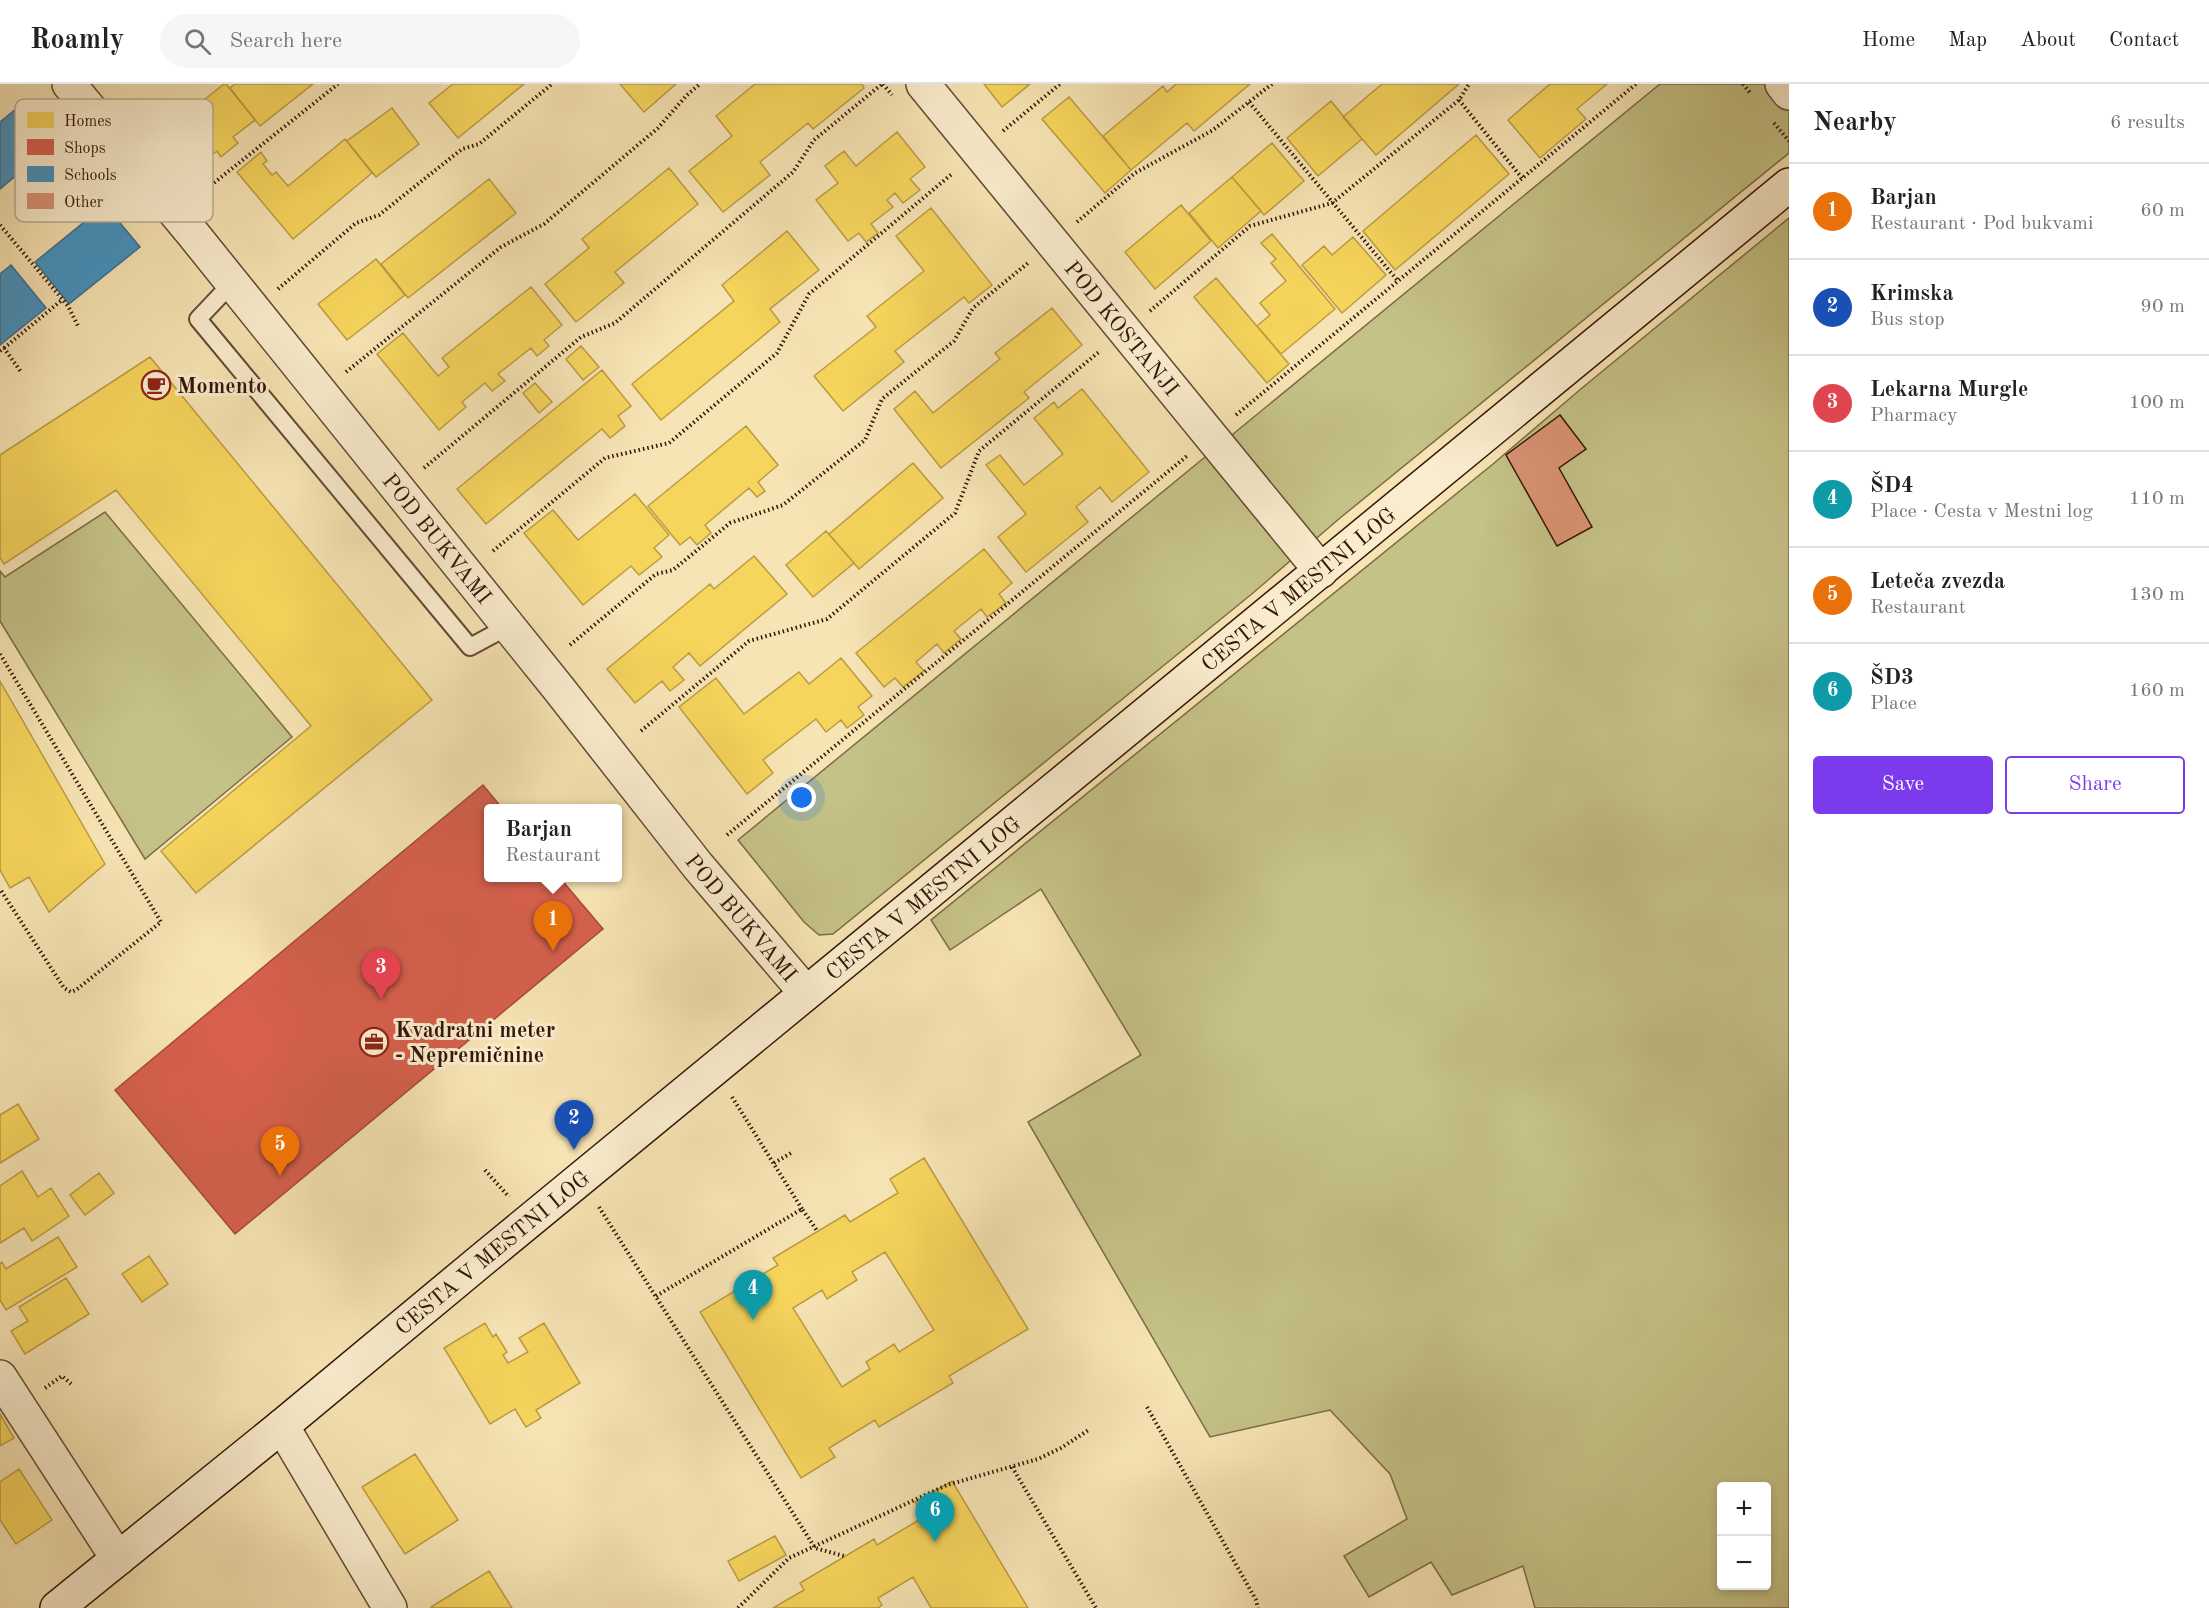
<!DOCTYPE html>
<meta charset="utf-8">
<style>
body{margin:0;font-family:"Old Standard TT",serif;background:#f6f6f6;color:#222}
.controls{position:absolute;right:18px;bottom:18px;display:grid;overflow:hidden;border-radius:6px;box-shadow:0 3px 9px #0003}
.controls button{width:54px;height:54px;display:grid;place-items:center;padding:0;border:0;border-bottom:2px solid #e0e0e0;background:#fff;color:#222;font:30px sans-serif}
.you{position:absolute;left:802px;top:714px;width:21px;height:21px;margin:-15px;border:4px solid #fff;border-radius:50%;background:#1a73e8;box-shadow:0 0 0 9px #1a73e833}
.badge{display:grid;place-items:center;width:39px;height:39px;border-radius:50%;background:#7c3aed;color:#fff;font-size:20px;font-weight:700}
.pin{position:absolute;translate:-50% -50px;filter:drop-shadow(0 2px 3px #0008)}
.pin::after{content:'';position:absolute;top:32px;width:21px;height:18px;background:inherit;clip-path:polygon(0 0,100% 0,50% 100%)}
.popup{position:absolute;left:484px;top:720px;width:138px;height:78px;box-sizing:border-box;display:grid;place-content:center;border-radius:6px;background:#fff;filter:drop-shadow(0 2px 4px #0005);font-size:20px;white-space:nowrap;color:#767676}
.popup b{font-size:22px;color:#222}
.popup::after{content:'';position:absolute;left:50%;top:100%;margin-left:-12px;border:12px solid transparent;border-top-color:#fff}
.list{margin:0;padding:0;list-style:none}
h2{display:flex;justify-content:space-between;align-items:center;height:78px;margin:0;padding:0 24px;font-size:26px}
h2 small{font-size:20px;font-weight:400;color:#767676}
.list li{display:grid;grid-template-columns:39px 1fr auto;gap:18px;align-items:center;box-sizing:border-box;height:96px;padding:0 24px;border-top:2px solid #e0e0e0}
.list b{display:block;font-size:22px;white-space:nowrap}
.list p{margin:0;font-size:20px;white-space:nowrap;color:#767676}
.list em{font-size:20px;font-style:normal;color:#767676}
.actions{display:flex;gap:12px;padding:18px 24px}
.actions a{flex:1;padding:14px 0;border:2px solid #7c3aed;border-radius:6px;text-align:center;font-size:21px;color:#7c3aed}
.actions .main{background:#7c3aed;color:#fff}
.icon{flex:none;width:33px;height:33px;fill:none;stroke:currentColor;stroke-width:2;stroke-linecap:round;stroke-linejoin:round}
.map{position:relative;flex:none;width:1789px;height:1524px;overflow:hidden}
header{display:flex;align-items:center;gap:36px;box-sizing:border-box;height:84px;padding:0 30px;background:#fff;border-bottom:2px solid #e0e0e0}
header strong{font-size:28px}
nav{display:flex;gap:33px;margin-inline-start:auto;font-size:21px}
.search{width:420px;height:54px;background:#f6f6f6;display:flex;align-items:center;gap:15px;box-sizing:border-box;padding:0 21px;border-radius:33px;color:#767676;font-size:22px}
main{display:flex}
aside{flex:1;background:#fff}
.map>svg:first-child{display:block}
.green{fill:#c5c287;stroke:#7c6c47;stroke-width:1.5;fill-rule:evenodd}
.homes{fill:#f6d55c;stroke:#bc9b42;stroke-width:1.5;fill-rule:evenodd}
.shops{fill:#d6604d;stroke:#a54a38;stroke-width:1.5}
.schools{fill:#4393c3;stroke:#3e6d8b;stroke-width:1.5}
.building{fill:#da9373;stroke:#341507;stroke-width:1.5}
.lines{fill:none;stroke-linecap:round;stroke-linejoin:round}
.lane-casing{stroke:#654932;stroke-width:20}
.street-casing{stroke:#654932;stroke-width:36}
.secondary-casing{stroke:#341507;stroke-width:36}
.path{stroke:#341507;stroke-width:4;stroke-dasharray:1.5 3;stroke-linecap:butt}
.lane{stroke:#faedce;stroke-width:16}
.street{stroke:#faedce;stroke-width:33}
.secondary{stroke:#faedce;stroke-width:33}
.labels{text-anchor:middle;stroke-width:6;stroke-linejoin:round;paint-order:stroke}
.street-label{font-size:22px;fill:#341507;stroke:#faedce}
.poi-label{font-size:22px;font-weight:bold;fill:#341507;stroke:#faedce;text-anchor:start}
.key{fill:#faedce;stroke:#bfac92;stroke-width:1.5}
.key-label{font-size:16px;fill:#341507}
</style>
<header>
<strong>Roamly</strong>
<div class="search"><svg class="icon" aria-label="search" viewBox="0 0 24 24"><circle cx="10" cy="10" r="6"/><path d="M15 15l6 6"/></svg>Search here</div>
<nav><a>Home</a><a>Map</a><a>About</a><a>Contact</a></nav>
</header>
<main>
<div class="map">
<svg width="1789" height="1524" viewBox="0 0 1789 1524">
<rect width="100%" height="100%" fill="#f7e4b4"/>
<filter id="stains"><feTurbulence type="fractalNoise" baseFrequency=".00333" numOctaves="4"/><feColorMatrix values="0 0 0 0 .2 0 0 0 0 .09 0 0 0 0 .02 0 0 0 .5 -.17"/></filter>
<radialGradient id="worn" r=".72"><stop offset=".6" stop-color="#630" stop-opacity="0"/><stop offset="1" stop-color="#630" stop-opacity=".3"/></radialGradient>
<!-- green -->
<path class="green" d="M1660,0H1789V69L1340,434L1253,509L833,850L819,851L804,838L738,756Z
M1789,134V1524H1535L1523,1482L1452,1511L1431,1478L1369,1513L1344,1472L1407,1435L1390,1390L1330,1326L1210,1353L1028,1038L1141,971L1041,805L950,866L931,836L1493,380L1582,304ZM1722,1402H1766V1502H1722Z
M105,428L292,653L145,775L0,537V487L5,493Z"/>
<!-- homes -->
<path class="homes" d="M224,0H226L255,36L233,53L238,59L221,73L217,67L195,84L165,47Z
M235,0H313L260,42L230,4Z
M453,0H524L458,54L429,19Z
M620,0H676L644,28Z
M755,0H862L864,4L813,45L808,39L760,78L770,91L723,128L689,87L732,52L716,32Z
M984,0H1030L1002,23Z
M1176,0H1250L1194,47L1187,39L1131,86L1103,52L1163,2L1167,8Z
M1382,0H1459L1376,71L1343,33Z
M1550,0H1607L1577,25L1586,35L1540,74L1508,36Z
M1069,13L1131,86L1105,109L1042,35Z
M1331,17L1362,55L1318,92L1287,54Z
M392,24L419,60L376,93L347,57Z
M897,48L925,83L910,95L920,106L903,119L895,109L887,116L893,123L871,140L878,149L866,158L859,149L848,157L816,116L838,99L825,82L844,67L856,82Z
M1476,51L1509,90L1395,186L1363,147Z
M345,55L372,89L293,155L237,88L261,68L267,77L263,80L272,91L276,88L288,102Z
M1272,59L1304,97L1264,131L1232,93Z
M669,84L698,120L615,188L624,199L576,238L545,200L589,164L582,155Z
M1232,93L1261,127L1218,164L1189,129Z
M489,95L516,129L408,214L381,180Z
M1181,121L1211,157L1155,205L1125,168Z
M931,124L992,201L969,219L964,213L895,267L904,278L843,327L814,292L876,243L867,232L924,187L896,152Z
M787,147L819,186L770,225L780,238L661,336L632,300L734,217L722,201Z
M1272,150L1335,225L1281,270L1257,242L1270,231L1260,219L1286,197L1271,179L1276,175L1261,159Z
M1353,153L1386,191L1342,229L1302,181L1324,162L1332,171Z
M376,175L405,211L347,256L318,220Z
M1216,194L1289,280L1267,299L1194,213Z
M531,203L562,241L544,256L549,262L537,272L531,264L498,290L505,297L492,307L485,299L462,318L466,323L439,346L377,270L403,249L438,292L449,283L442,274Z
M1052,224L1082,261L1024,308L1029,314L941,384L894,325L915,307L933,329L1000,275L995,269Z
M581,262L599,283L583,296L566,275Z
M150,273L432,616L196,809L161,767L311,642L116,406L4,480L0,474V371Z
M602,286L631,322L618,332L625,342L610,354L602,345L486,440L457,405Z
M535,299L552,318L539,329L523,309Z
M1082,305L1149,388L1112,418L1100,403L1076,423L1088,438L1026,488L998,453L1026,430L986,381L1000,371L1024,401L1063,370L1034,334L1054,318L1058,324Z
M746,342L778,381L758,398L765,407L757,413L749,404L705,441L711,449L697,461L690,453L680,461L648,422Z
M913,379L943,414L859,485L829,450Z
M635,410L669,451L654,464L662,473L639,491L631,482L583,521L524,449L553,426L578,456Z
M826,447L854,479L813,513L786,481Z
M984,465L1012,499L999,510L1006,519L987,533L981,525L954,547L961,555L944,569L937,560L916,578L924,587L903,603L895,594L884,603L856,569Z
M754,472L787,510L700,582L689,569L673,583L684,596L670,607L662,597L635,619L607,585L710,500L714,505Z
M841,574L872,612L858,623L864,631L847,644L841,636L826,648L816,635L763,676L773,689L747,710L679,623L716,594L744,630L799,588L809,600Z
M0,597L105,780L49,828L29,793L10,804L0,786Z
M18,1020L39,1055L0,1079V1031Z
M924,1074L1028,1245L949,1292L953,1299L879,1343L875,1336L829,1364L835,1373L801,1394L700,1228L778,1181L773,1174L845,1131L850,1138L898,1109L890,1095ZM885,1168L934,1246L899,1268L894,1260L866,1278L870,1285L842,1303L793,1224L822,1206L827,1215L857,1196L852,1188Z
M22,1087L38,1113L51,1104L69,1132L32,1157L24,1144L0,1159V1102Z
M99,1089L114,1109L85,1131L70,1111Z
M58,1153L77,1183L6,1226L0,1216V1180L2,1178L6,1185Z
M149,1172L168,1200L142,1218L122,1190Z
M66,1194L89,1230L25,1270L11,1247L28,1237L19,1223Z
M485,1239L493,1253L496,1250L507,1268L503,1271L508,1279L528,1268L519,1254L544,1239L580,1299L536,1326L541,1334L526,1343L515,1325L490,1340L444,1264Z
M0,1330L14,1354L0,1362Z
M415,1370L458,1436L405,1470L362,1403Z
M19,1385L52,1436L16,1460L0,1436V1398Z
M952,1397L1028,1524H931L913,1493L878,1514L882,1521L878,1524H773L804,1506L800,1499L874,1455L877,1461L924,1433L915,1418Z
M775,1452L786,1471L739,1497L728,1477Z
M489,1487L512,1524H431V1523Z"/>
<!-- shops -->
<path class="shops" d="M483,701L502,724H488V794H560L603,845L235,1150L115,1006Z"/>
<!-- schools -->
<path class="schools" d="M22,20L55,59L0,105V38Z
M105,121L140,163L69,220L35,178Z
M11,181L46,224L0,261V190Z"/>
<!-- building -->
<path class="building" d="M1560,331L1586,365L1559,384L1592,443L1557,462L1506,371Z"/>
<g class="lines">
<!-- lane casing -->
<g class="lane-casing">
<path id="lane" d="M232,199L198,235L470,563L509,542"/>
</g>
<!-- street casing -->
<g class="street-casing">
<g id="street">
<path id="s1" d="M69,0L193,150L559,605L698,782L806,909"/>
<path id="s2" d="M923,0L1321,487"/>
<path d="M1782,0L1789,9"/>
<path d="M0,1293L118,1475"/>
<path d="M282,1342L390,1524"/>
</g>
</g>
<!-- secondary casing -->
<g class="secondary-casing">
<g id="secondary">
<path id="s3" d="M57,1524L282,1342L483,1175L1789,101"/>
</g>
</g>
<!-- path -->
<path class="path" d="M883,0L892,11
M1743,0L1751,10
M1459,16L1522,94
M1249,18L1398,197
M1774,39L1789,57
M1003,47L1060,0
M200,110L338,0
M1077,138L1135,89L1213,46L1272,0
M0,141L68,222L79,244
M278,205L356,139L379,131L462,65L479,60L552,0
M1150,227L1250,142L1332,119L1459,16L1469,0
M4,264L62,216
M0,267L4,264L21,288
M346,288L501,163L544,140L658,44L687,11L700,0
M1236,331L1636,0
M424,384L581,253L615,239L793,88L814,56L882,0
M493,467L605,374L669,359L777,269L809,210L953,89
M570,561L656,490L673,486L730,439L783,421L865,356L882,315L954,257L973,224L1028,179
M0,570L161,838L76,906L71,908L64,904L0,805
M641,647L749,557L827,535L955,429L979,367L1100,267
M727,751L1187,372
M732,1013L802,1125
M774,1079L791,1069
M485,1086L509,1113
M599,1123L815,1464L844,1472
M656,1212L802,1125L818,1148
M45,1304L62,1292L71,1300
M1147,1323L1256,1516L1258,1524
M1012,1383L1096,1524
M738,1524L789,1474L947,1401L1038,1375L1061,1364L1090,1345"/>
<!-- lane -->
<use href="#lane" class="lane"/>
<!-- street -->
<use href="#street" class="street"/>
<!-- secondary -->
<use href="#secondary" class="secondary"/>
</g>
<!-- icons -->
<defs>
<g id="cafe-ring" transform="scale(1.5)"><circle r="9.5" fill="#faedce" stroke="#8f2418" stroke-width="1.5"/><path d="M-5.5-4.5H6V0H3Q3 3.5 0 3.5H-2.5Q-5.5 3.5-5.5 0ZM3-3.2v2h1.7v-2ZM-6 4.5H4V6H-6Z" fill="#8f2418"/></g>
<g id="office-ring" transform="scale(1.5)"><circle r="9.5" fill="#faedce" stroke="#8f2418" stroke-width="1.5"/><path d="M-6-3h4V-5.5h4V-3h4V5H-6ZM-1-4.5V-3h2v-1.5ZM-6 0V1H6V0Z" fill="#8f2418"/></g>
</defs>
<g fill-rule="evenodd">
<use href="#cafe-ring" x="156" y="301"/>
<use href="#office-ring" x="374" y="958"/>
</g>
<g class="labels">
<!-- street labels -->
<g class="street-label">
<text dy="8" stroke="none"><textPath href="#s2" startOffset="315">POD KOSTANJI</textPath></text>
<text dy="8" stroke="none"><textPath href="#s1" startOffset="585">POD BUKVAMI</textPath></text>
<text dy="8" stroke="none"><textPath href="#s3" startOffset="1606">CESTA V MESTNI LOG</textPath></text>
<text dy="8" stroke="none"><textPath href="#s3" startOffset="1120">CESTA V MESTNI LOG</textPath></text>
<text dy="8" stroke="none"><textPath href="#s1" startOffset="1071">POD BUKVAMI</textPath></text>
<text dy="8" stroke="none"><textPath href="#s3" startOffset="562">CESTA V MESTNI LOG</textPath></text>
</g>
<!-- poi labels -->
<g class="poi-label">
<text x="177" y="309">Momento</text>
<text x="395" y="953">Kvadratni meter<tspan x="395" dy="25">- Nepremičnine</tspan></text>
</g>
</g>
<!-- legend -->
<rect x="15" y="15" width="198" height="123" rx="9" class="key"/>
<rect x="27" y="28" width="27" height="16" fill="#f6d55c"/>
<rect x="27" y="55" width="27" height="16" fill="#d6604d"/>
<rect x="27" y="82" width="27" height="16" fill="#4393c3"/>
<rect x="27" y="109" width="27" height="16" fill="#da9373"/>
<g class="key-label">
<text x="64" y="42">Homes</text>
<text x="64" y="69">Shops</text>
<text x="64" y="96">Schools</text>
<text x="64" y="123">Other</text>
</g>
<rect width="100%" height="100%" filter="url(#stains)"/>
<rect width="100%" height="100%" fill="url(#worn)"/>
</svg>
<div class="controls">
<button>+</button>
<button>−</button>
</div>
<div class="you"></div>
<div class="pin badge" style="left:553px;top:867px;background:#e8710a">1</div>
<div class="popup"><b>Barjan</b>Restaurant</div>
<div class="pin badge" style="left:574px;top:1066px;background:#1a4fb4">2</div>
<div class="pin badge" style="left:381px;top:915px;background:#e0444e">3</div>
<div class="pin badge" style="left:753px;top:1236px;background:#0f9aa8">4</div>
<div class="pin badge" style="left:280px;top:1092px;background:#e8710a">5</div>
<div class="pin badge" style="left:935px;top:1458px;background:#0f9aa8">6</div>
</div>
<aside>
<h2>Nearby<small>6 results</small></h2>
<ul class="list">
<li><span class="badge" style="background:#e8710a">1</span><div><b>Barjan</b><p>Restaurant · Pod bukvami</p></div><em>60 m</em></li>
<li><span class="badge" style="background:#1a4fb4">2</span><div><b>Krimska</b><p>Bus stop</p></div><em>90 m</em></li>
<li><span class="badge" style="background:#e0444e">3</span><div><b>Lekarna Murgle</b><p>Pharmacy</p></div><em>100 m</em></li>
<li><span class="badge" style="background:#0f9aa8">4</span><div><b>ŠD4</b><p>Place · Cesta v Mestni log</p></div><em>110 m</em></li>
<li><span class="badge" style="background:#e8710a">5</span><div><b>Leteča zvezda</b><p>Restaurant</p></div><em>130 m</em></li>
<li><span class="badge" style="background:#0f9aa8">6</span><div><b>ŠD3</b><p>Place</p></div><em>160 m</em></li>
</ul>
<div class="actions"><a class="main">Save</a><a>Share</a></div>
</aside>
</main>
